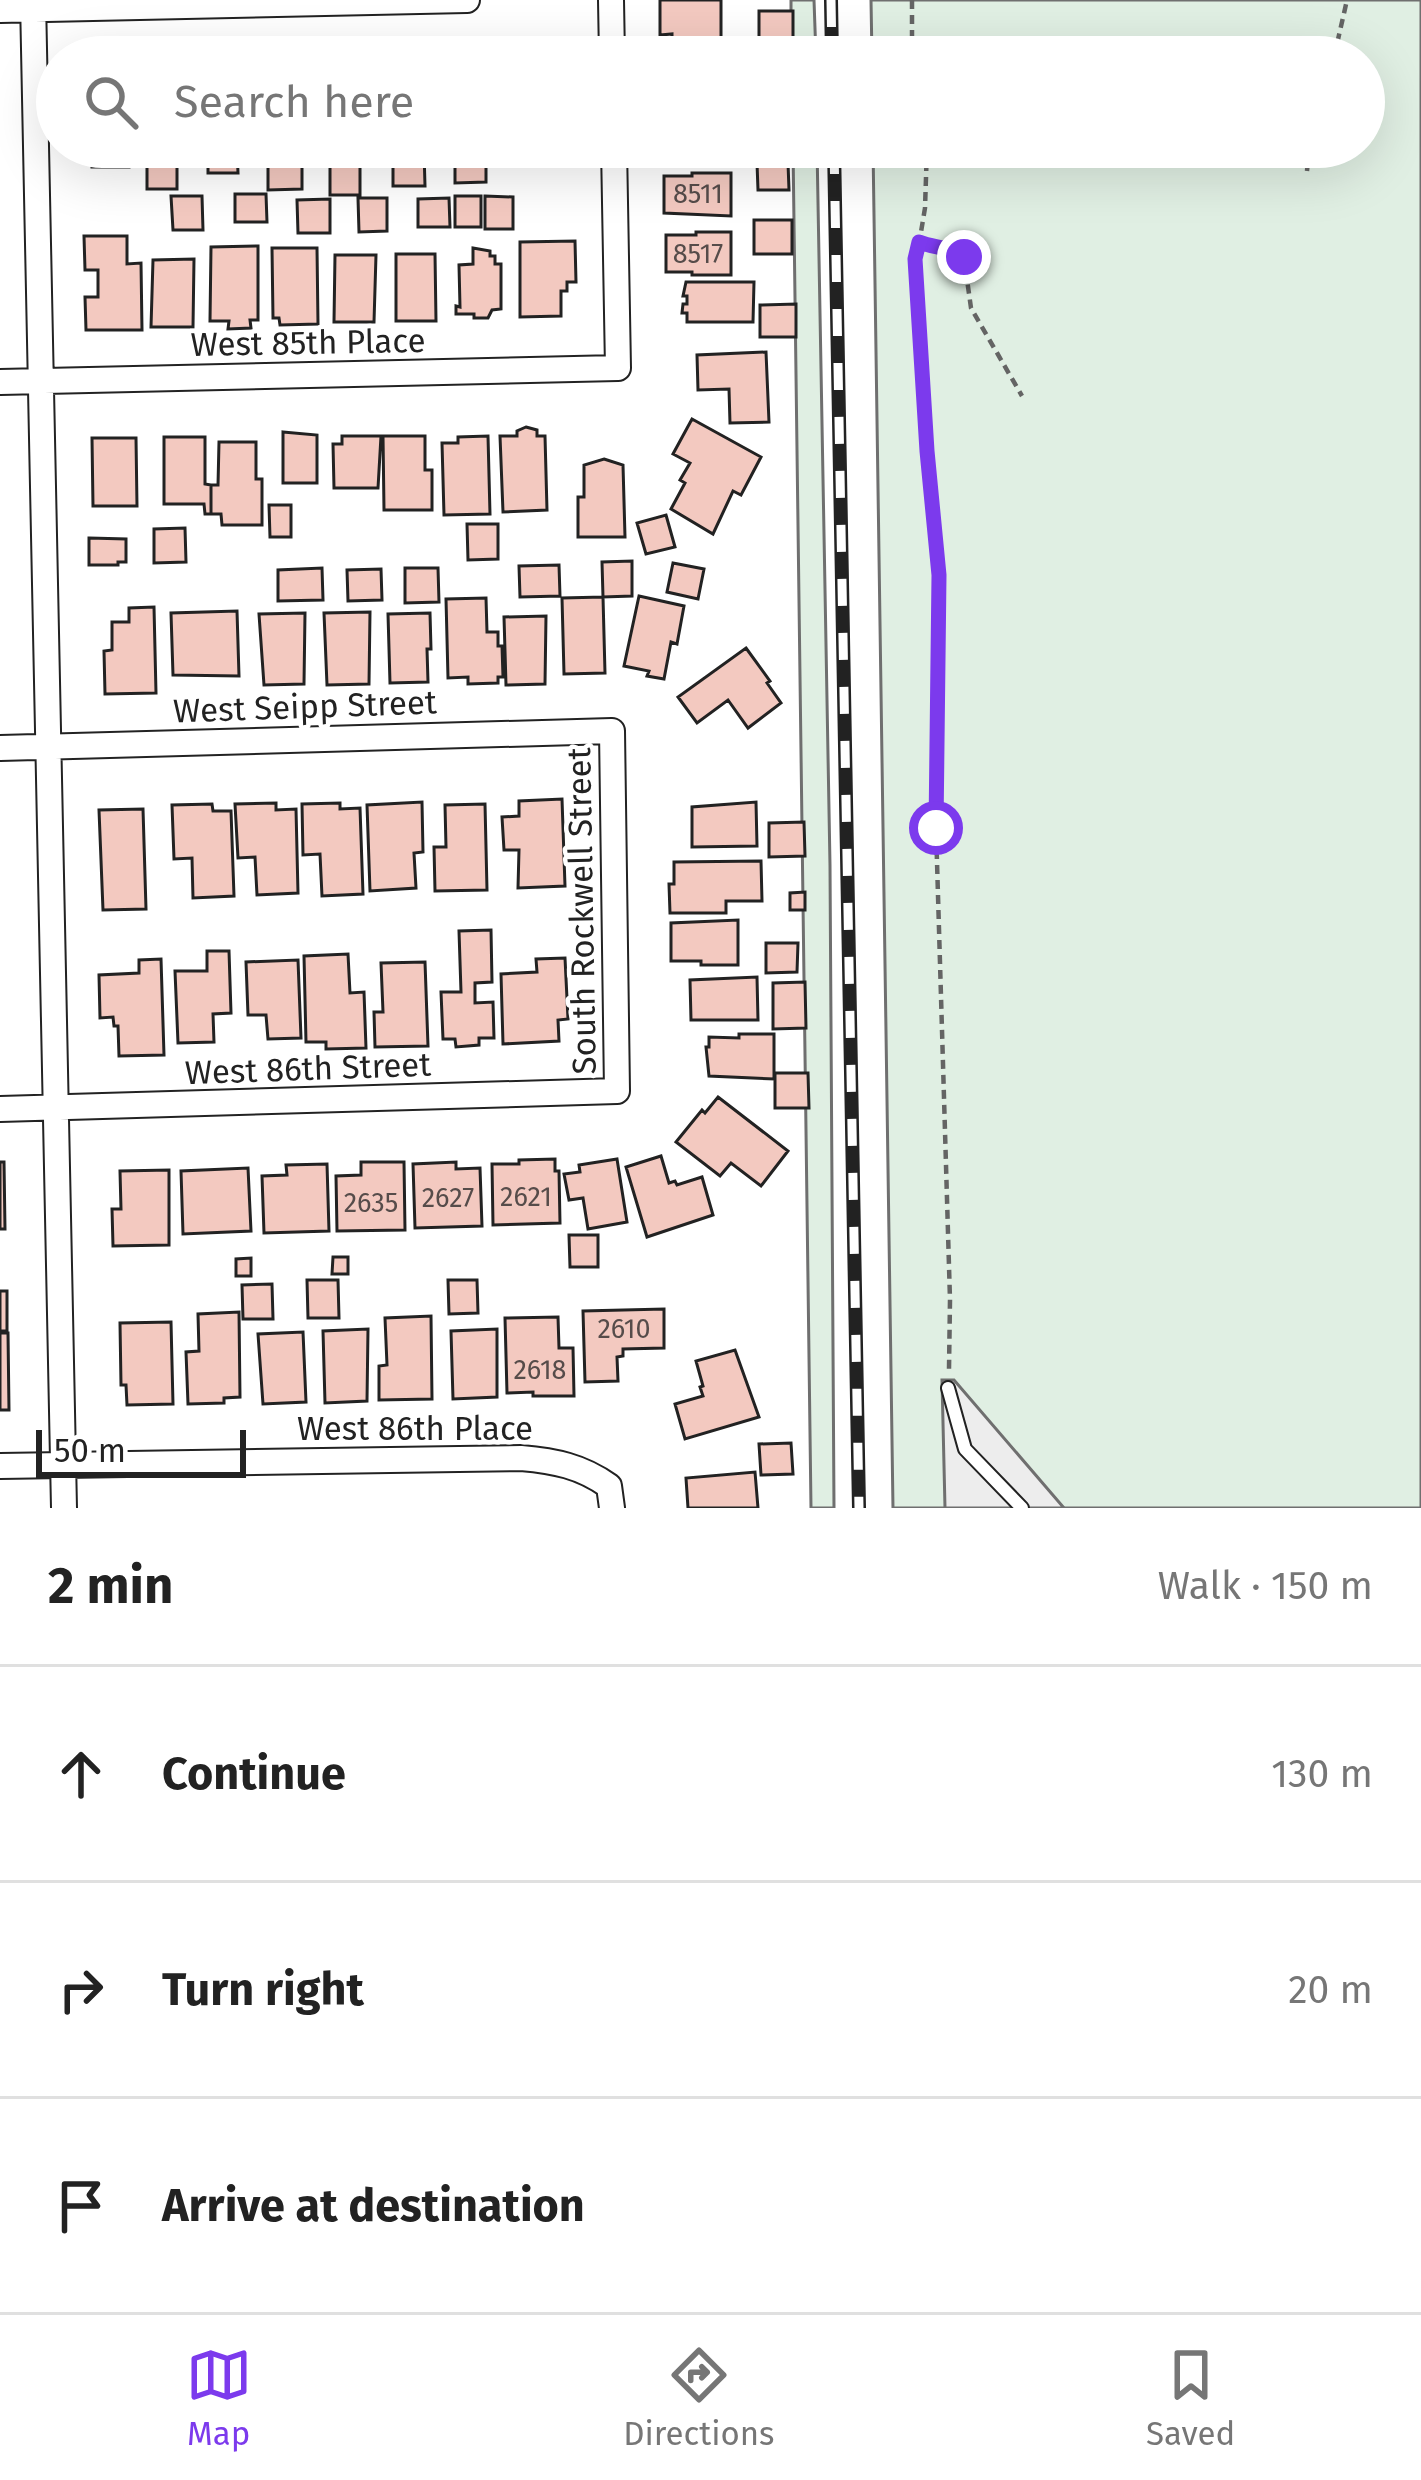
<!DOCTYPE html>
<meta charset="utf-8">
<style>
body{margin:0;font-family:"Fira Sans",sans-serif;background:#f6f6f6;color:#222}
.scale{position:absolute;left:36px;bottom:30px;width:210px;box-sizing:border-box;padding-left:12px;border:6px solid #222;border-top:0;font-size:33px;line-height:42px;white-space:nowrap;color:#222;-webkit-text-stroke:9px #fff;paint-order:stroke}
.stop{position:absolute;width:36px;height:36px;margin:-27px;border:9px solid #7c3aed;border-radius:50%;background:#fff}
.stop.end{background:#7c3aed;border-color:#fff;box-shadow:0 3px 12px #0008}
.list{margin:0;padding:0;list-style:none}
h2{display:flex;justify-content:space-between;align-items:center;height:156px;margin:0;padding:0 48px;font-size:51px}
h2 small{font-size:39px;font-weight:400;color:#767676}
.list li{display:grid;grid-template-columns:78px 1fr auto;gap:36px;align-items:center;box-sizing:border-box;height:216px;padding:0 48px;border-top:3px solid #e0e0e0}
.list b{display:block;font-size:45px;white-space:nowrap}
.list em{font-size:39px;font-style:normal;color:#767676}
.icon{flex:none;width:66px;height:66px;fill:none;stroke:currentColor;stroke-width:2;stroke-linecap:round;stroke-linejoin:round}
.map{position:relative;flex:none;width:1421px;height:1508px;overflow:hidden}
.search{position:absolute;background:#fff;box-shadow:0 12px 48px #0002;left:36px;right:36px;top:36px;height:132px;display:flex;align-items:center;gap:30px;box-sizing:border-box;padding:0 42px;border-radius:66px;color:#767676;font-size:45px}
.sheet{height:804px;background:#fff}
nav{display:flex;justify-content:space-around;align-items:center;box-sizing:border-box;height:168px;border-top:3px solid #e0e0e0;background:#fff;font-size:33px;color:#767676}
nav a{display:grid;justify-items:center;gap:6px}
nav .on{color:#7c3aed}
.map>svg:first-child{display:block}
.green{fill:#e0efe3;stroke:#6f6f6f;stroke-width:3}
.parking{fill:#ededed;stroke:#6f6f6f;stroke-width:3}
.building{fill:#f3c9c0;stroke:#222;stroke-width:3}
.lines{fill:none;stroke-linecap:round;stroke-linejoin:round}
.lane-casing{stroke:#222;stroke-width:16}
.street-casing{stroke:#222;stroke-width:28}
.path{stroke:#646464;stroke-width:4.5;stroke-dasharray:9 6;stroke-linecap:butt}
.lane{stroke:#fff;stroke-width:12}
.street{stroke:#fff;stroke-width:24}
.rail-casing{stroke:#222;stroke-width:14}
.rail{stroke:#fff;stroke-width:9;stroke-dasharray:27;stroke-linecap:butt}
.route{stroke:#7c3aed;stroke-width:15}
.labels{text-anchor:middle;stroke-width:9;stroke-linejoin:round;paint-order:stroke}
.number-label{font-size:27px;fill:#564c4a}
.street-label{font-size:33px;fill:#222;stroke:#fff}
</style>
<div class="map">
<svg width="1421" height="1508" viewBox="0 0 1421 1508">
<rect width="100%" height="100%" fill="#fff"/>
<!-- green -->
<path class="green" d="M791,0H814L816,57H791Z
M871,0H1421V1508H893L873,147H1364V57H872Z
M793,147H817L830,865L834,1508H811Z"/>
<!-- parking -->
<path class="parking" d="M942,1380H954L1064,1508H945Z"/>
<!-- building -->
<path class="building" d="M660,0H721V39H672V34L660,35Z
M759,11H793V44H759Z
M92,147H129V167H92Z
M208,147H237L238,173H208Z
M527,147H562V156L527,157Z
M666,147H747V158H703V152L666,151Z
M393,151H424L425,186H393Z
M486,153V182L455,183V154Z
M302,155V189L268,190V156Z
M177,159V189H147V160Z
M330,163H360V195H330Z
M757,163H788L789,190H758Z
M692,173H731V216L664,213V176H692Z
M235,194H266L267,222H235Z
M171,196H202L203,230H173Z
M455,196H481V227H455Z
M485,196L513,197V229H485Z
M358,198H387V231L359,232Z
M449,198L450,227H418V199Z
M330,199V233H298L297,200Z
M754,220H792V254H754Z
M696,232H731V275H692V272H666V235H696Z
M84,236H127V264L141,263L142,330H86L85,297H98V270H85Z
M575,241L576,282H567V291H561V316L520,317V242Z
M258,246V320H250L251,328L228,329L229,321H210L211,247Z
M272,248H317L318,324L280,325L279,318H273Z
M473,248L490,251V256H495V264H501V309L492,310L488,318H474V314H456V306L460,307L459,265L473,264Z
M396,254H435L436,321H396Z
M335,255H376L374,322H334Z
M194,259L193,327H151L153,260Z
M686,282H754L753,322H687V313H682L683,304H687V296H683Z
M796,304V337H760V305Z
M766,352L769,422L730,423L729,389L698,390L697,355Z
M692,419L761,457L741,495L733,491L713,534L671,509L685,483L680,480L690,463L673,454Z
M526,427L537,430V436H545L547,510L503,512L500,436H517V431Z
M283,432L317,435V483H283Z
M342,436H381L378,488H334L333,444H342Z
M383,436H425V470H432V510H384Z
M488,436L490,514L444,515L442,443H458V437Z
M164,437H205V484L211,485V514H205L204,504H164Z
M92,438H136L137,506H93Z
M219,442H256V479H262V525H222L221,514H211V485H218Z
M604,459L623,465L625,537H578V497H584V465Z
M269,505H291V537H270Z
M666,515L675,547L646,554L637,523Z
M467,524H498V559L468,560Z
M185,528L186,562L154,563V529Z
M89,538L126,539V562H118V565H89Z
M632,561V596L603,597L602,562Z
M673,563L704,569L698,599L667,592Z
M559,565L560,596L520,597L519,566Z
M322,568L323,600L278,601V570Z
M405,568H438L439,602L405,603Z
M381,569L382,600L348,601L347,570Z
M639,596L684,606L677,644L671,642L664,679L647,676L649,671L624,666Z
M603,597L605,673L564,674L562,598Z
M486,598L487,632H498V646H502L503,677H498V683L468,684V677L448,678L446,599Z
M154,607L156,693L105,694L104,651L112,650V622H129V608Z
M237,611L239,676L173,675L171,613Z
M370,612L369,684L327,685L324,613Z
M305,613L304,684L264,685L259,614Z
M430,613L431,649H427L428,682L390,683L388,614Z
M546,616L545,684L506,685L504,617Z
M746,648L770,681L767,683L781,703L748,728L728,700L697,723L678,697Z
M562,799L565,886L518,888L519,850H504L502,817L519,816V801Z
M422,802L423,852L414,853L416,888L370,891L367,805Z
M756,802L757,846L692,847V807Z
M276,803V810L296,809L298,893L257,895L255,857L238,858L235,804Z
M340,803V809L360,808L363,894L322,896L320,854L303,855L302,804Z
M212,804L213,811H231L234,896L193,898L192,858L174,859L172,805Z
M485,804L487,890L435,891L434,847H446L445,805Z
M143,809L146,909L103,910L99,810Z
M804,822L805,856L769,857V823Z
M761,861L762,901H726V913H670L669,884H674V862Z
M805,892V910H790V893Z
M738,920V965H701V961H671V923Z
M491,930L492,982L475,983V1003L493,1002L494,1038H479V1045L456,1047L455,1039H443L441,992H461L459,931Z
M766,943H798L797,972L766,973Z
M207,951H229L231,1013L213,1014L214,1042L178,1043L175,971H207Z
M348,954L350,993L364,992L366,1048L326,1049V1042H306L304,956Z
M565,958L568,1019L558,1020L559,1041L503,1044L501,974L537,972L536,959Z
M161,959L164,1055L119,1056L118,1026H114L113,1017L100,1018L99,975L139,973V960Z
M298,960L301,1038L268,1039L266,1015H248L246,962Z
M425,962L428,1046L375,1047L374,1012H383L381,963Z
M757,977L758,1020H691L690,980Z
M805,982L806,1028L773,1029V983Z
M739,1034H774V1079L709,1076L706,1047H709V1037L739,1038Z
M775,1073H808L809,1108H775Z
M718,1097L788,1151L761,1186L731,1163L720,1176L676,1142L702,1110L705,1113Z
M661,1156L669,1183L675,1181L677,1185L702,1177L713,1215L647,1237L626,1167Z
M555,1159V1171H559L560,1223L493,1225L492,1164H519V1160Z
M617,1159L627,1222L588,1229L583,1198L569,1200L564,1174L580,1172L579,1165Z
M0,1162H4L5,1229H0Z
M361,1162H404L405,1230L337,1231L336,1176L361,1175Z
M456,1162V1169L480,1168L482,1226L415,1228L413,1164Z
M327,1164L329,1231L264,1233L262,1176L287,1175L286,1165Z
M248,1168L251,1231L183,1234L181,1171Z
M169,1170V1245L113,1246L112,1209H121L120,1171Z
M569,1235H598V1267H570Z
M333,1257H348V1274H332Z
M251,1258V1276H236V1259Z
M307,1280H338L339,1318H308Z
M448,1280H477L478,1313L449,1314Z
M272,1284L273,1319H243L242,1285Z
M0,1291H7V1331H0Z
M664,1309V1348L623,1349V1356L617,1357L618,1381L585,1382L583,1311Z
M239,1312L240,1397L224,1398V1403L188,1404L186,1352L199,1351L198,1314Z
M431,1316L432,1399L379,1400V1366L387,1365L385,1318Z
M558,1317L559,1348H573L574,1396H533V1392L507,1393L505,1318Z
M171,1322L173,1404L127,1405L126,1385H121L120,1323Z
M368,1329L367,1401L325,1403L323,1331Z
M497,1329V1397L453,1399L451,1331Z
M303,1332L306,1402L263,1404L258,1334Z
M0,1333H8L9,1410H0Z
M735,1350L759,1417L685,1439L675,1404L703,1396L700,1387L703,1386L696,1361Z
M791,1443L793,1474L761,1475L759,1444Z
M755,1472L758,1508H688L686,1478Z"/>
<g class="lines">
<!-- lane casing -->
<g class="lane-casing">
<path id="lane" d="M948,1388L965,1449L1022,1508"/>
</g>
<!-- street casing -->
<g class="street-casing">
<path id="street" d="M33,0L64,1508
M611,0L612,57
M0,10L467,0
M0,382L618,368L614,147
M0,748L612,731L617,1091L0,1109
M0,1466L521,1458C555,1461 581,1466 609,1486L612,1508"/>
</g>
<!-- path -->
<path class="path" d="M912,0V57
M1334,57L1347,0
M927,147L925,208L914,274L939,576L936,828L950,1300L949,1369
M1307,171L1309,147
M919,242C934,248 952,248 964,258L971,308L1022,396"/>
<!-- lane -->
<use href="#lane" class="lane"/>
<!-- street -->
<use href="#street" class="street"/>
<!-- rail casing -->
<g class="rail-casing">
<path id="rail" d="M831,0L832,57
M834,147L859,1508"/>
</g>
<!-- rail -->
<use href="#rail" class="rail"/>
</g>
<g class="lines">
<!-- route -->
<path class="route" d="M936,828L939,575L927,451L915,259L919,242C934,248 952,247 964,257"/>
</g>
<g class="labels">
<!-- number labels -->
<g class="number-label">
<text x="698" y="203">8511</text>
<text x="698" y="263">8517</text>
<text x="526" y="1206">2621</text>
<text x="448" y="1207">2627</text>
<text x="371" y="1212">2635</text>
<text x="624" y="1338">2610</text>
<text x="540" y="1379">2618</text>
</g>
<!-- street labels -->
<g class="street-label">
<text transform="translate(308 342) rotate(-1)" y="12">West 85th Place</text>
<text transform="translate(305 706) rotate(-2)" y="12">West Seipp Street</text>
<text transform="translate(581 911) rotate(-91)" y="12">South Rockwell Street</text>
<text transform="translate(308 1068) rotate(-2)" y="12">West 86th Street</text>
<text x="415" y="1440">West 86th Place</text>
</g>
</g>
</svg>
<div class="scale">50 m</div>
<div class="stop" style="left:936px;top:828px"></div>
<div class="stop end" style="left:964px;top:257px"></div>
<div class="search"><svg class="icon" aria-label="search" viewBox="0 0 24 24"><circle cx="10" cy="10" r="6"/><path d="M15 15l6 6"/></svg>Search here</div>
</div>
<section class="sheet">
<h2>2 min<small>Walk · 150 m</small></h2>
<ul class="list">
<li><svg class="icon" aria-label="ahead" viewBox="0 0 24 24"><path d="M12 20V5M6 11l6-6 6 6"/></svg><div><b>Continue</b></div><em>130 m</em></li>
<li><svg class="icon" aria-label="right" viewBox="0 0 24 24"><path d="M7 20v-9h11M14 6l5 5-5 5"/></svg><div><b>Turn right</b></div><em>20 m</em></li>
<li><svg class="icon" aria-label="arrive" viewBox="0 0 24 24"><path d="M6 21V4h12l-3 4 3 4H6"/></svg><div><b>Arrive at destination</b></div></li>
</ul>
</section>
<nav>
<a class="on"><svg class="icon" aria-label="map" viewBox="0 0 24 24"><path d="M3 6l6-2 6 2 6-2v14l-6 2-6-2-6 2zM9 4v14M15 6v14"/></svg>Map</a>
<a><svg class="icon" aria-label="directions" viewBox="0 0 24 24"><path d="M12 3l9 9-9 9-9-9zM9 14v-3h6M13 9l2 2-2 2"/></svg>Directions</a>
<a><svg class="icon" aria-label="saved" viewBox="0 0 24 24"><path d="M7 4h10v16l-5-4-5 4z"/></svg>Saved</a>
</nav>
